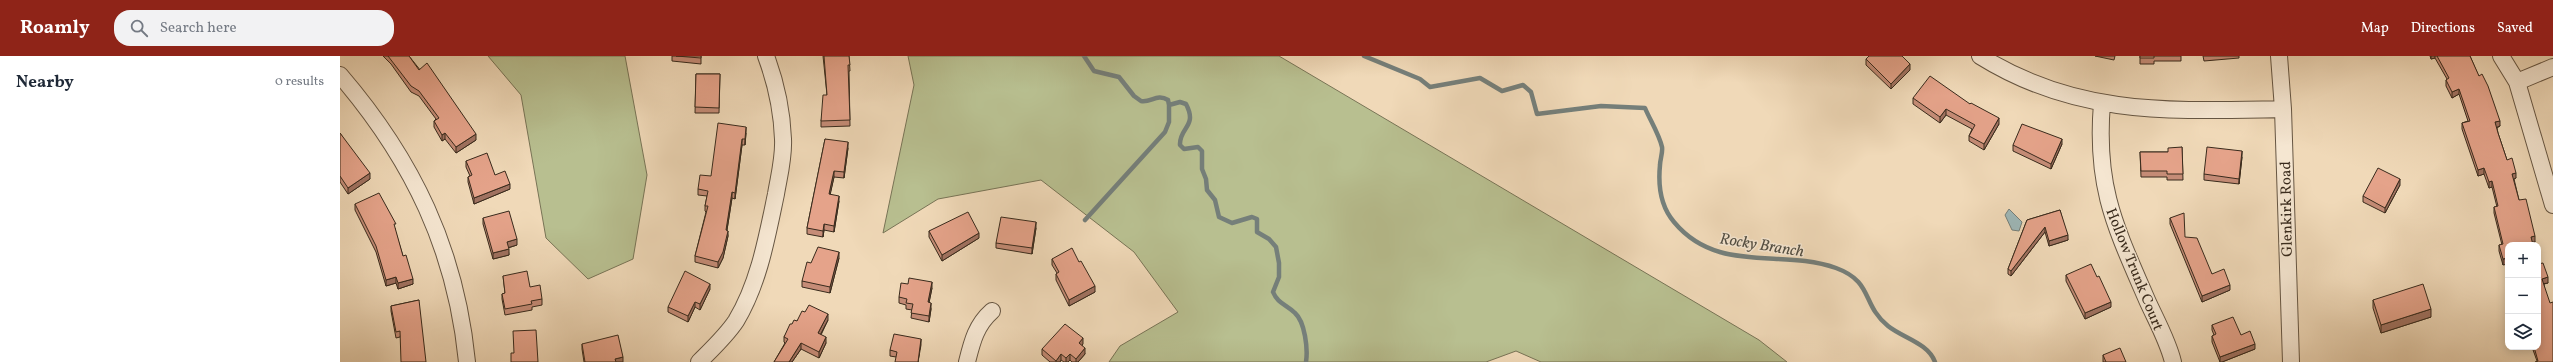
<!DOCTYPE html>
<meta charset="utf-8">
<style>
body{margin:0;font-family:Vollkorn,serif;background:#f2f2f3;color:#1f2937}
.controls{position:absolute;right:12px;bottom:12px;display:grid;overflow:hidden;border-radius:8px;box-shadow:0 2px 10px #0003}
.controls button{width:36px;height:36px;display:grid;place-items:center;padding:0;border:0;border-bottom:1px solid #e0e1e3;background:#fff;color:#1f2937;font:20px sans-serif}
.list{margin:0;padding:0;list-style:none}
h2{display:flex;justify-content:space-between;align-items:center;height:52px;margin:0;padding:0 16px;font-size:17px}
h2 small{font-size:13px;font-weight:400;color:#747a83}
.icon{flex:none;width:22px;height:22px;fill:none;stroke:currentColor;stroke-width:2;stroke-linecap:round;stroke-linejoin:round}
.map{position:relative;flex:none;width:2213px;height:306px;overflow:hidden}
header{display:flex;align-items:center;gap:24px;box-sizing:border-box;height:56px;padding:0 20px;background:#8f2418;color:#fff}
header strong{font-size:19px}
nav{display:flex;gap:22px;margin-inline-start:auto;font-size:14px}
.search{width:280px;height:36px;background:#f2f2f3;display:flex;align-items:center;gap:10px;box-sizing:border-box;padding:0 14px;border-radius:16px;color:#747a83;font-size:15px}
main{display:flex}
aside{flex:1;background:#fff}
.map>svg:first-child{display:block}
.green{fill:#b8bf90;stroke:#787456}
.water{fill:#9eb8b9;stroke:#757f7a}
.lines{fill:none;stroke-linecap:round;stroke-linejoin:round}
.stream{stroke:#757f7a;stroke-width:4.5}
.minor-casing{stroke:#665643;stroke-width:18}
.minor{stroke:#f5e6d1;stroke-width:16}
.wall{fill:#c58c77;stroke:#382a1c}
.shaded-wall{fill:#a07261;stroke:#382a1c}
.building{fill:#e5a38a;stroke:#382a1c}
.labels{text-anchor:middle;stroke-width:3;stroke-linejoin:round;paint-order:stroke}
.street-label{font-size:15px;fill:#382a1c;stroke:#f5e6d1}
.water-label{font-size:16px;font-style:italic;fill:#524e43;stroke:#f5e6d1}
</style>
<header>
<strong>Roamly</strong>
<div class="search"><svg class="icon" aria-label="search" viewBox="0 0 24 24"><circle cx="10" cy="10" r="6"/><path d="M15 15l6 6"/></svg>Search here</div>
<nav><a>Map</a><a>Directions</a><a>Saved</a></nav>
</header>
<main>
<aside>
<h2>Nearby<small>0 results</small></h2>
<ul class="list">
</ul>
</aside>
<div class="map">
<svg width="2213" height="306" viewBox="0 0 2213 306">
<rect width="100%" height="100%" fill="#f0d9b8"/>
<filter id="stains"><feTurbulence type="fractalNoise" baseFrequency=".005" numOctaves="4"/><feColorMatrix values="0 0 0 0 .2 0 0 0 0 .09 0 0 0 0 .02 0 0 0 .5 -.17"/></filter>
<radialGradient id="worn" r=".72"><stop offset=".6" stop-color="#630" stop-opacity="0"/><stop offset="1" stop-color="#630" stop-opacity=".3"/></radialGradient>
<!-- green -->
<path class="green" d="M148,0H285L307,119L293,203L248,223L206,182L181,39Z
M568,0H939L1419,284L1447,306H1201L1176,295L1146,306H769L780,290L838,256L794,196L701,124L598,143L543,177L574,29Z"/>
<!-- water -->
<path class="water" d="M1669,153L1682,166L1679,175L1672,174L1665,159Z"/>
<g class="lines">
<!-- stream -->
<path class="stream" d="M744,0L754,15L779,21L794,40L801,45C811,47 817,37 828,44L829,49L840,46L846,48C858,71 839,71 840,89L844,93L858,91L862,95V113L866,123L867,134L875,144L879,161L892,167L912,161L917,163V176L929,183L936,191L939,207V221L933,236C938,248 946,248 955,257C965,266 968,293 966,306
M1024,0L1080,23L1090,31L1140,22L1162,35L1183,29L1191,36L1197,58L1261,50L1305,52C1310,64 1319,78 1322,91C1323,96 1320,104 1320,109C1318,129 1321,151 1334,166C1378,219 1442,192 1496,212C1534,226 1521,248 1548,270C1563,282 1588,287 1595,306
M745,164L825,76L829,66V49"/>
<!-- minor casing -->
<g class="minor-casing">
<path id="minor" d="M1640,0C1738,61 1832,55 1943,53
M1939,0L1943,53L1951,306
M2161,0L2177,26L2213,149
M0,19C73,104 116,194 127,306
M2177,26L2213,11
M1762,47C1755,131 1775,170 1807,244C1816,264 1828,285 1833,306
M359,306C372,293 386,280 396,265C419,227 427,181 436,138C439,120 444,102 443,83C442,55 436,27 426,0
M627,306C632,286 636,269 652,255"/>
</g>
<!-- minor -->
<use href="#minor" class="minor"/>
</g>
<!-- wall -->
<path class="wall" d="M43,0H69L136,84L116,97L105,83L102,85L94,71V65L96,63L79,40L71,36L51,8Z
M332,0H361V8L332,5Z
M483,0H509L510,15H509L510,70L481,71V65L487,39Z
M1755,0H1775L1774,4Z
M1800,0H1841V5H1814V8H1800Z
M1863,0H1899V2L1864,5Z
M2090,0H2130L2160,70L2157,72L2158,77L2167,104L2176,122L2174,123L2179,144L2195,186L2168,189L2163,209L2159,195V189H2162L2154,157V151H2157L2152,131L2149,132L2144,118L2138,120L2122,73V67L2128,65L2119,38L2112,42L2106,30V24L2107,23L2095,2L2091,3Z
M1526,3L1570,14L1551,33L1526,9Z
M356,18H380L379,57H355Z
M1573,42L1630,48L1659,68L1644,94L1629,85V80L1632,73L1606,59L1600,67L1573,48Z
M0,77L30,123L8,138L0,126Z
M406,77L405,89H402L395,143L392,142L387,174L388,180L383,202L378,212L355,206V200L366,156L365,155V150L367,140L358,139V133L371,120Z
M485,83L508,92L504,122L494,121L490,138L499,145L494,176L484,174L483,181L467,178V172Z
M1722,88L1711,113L1673,95V89Z
M1842,91L1843,124H1827V121H1801L1800,96H1828Z
M1902,101L1899,128L1864,124V118Z
M126,105L155,119L170,133L134,148L128,126V121L130,120L126,111Z
M2060,129L2045,157L2023,146V140Z
M15,148L56,173L55,174L63,200L73,228L58,233L56,227L46,230L36,196L15,154Z
M1720,154L1728,184L1709,190L1705,176L1671,220L1668,218V213L1687,164Z
M143,162L177,189L168,192L169,199L153,203L143,168Z
M1830,162L1872,218L1890,234L1862,246L1830,168Z
M696,172L692,198L656,192V187Z
M589,175L639,182L602,205L589,181Z
M499,202L490,237L462,231V225Z
M712,203L739,206L755,236L729,250L716,224V218L717,217L712,209Z
M2198,208L2208,227L2204,228L2213,306L2197,305L2192,291H2198Z
M1726,219L1771,251L1745,263L1726,225Z
M163,220L190,231L202,243V249L192,251V254L165,259L162,243V238L165,237Z
M592,232L589,246L591,253L589,266L571,262L572,254L566,253V249L559,247V241Z
M370,233L360,254L355,251L348,266L328,256V251Z
M79,244L60,281L56,282L51,255V250Z
M2033,244L2091,261L2041,277L2033,252Z
M465,256L488,264L481,279L486,287L479,302L461,293L452,306H434L445,287L444,286V281L452,268L457,265Z
M1872,269L1901,279L1915,293L1882,306H1880L1872,286V280L1874,279L1872,274Z
M242,288L283,306H244L242,293Z
M743,288L742,289L745,298L738,306H732L730,304L728,306H724L721,304L720,306H710L702,299V293Z
M581,289L556,301L550,300V294Z
M1763,299L1786,306H1763Z"/>
<!-- shaded-wall -->
<path class="shaded-wall" d="M2091,0H2095V2L2091,3Z
M1570,8V14L1551,33V28Z
M2119,33V38L2112,42V36Z
M1606,53V59L1600,67V61Z
M1659,62V68L1644,94V88Z
M2160,65V70L2155,72V66Z
M406,71V77L405,89V83Z
M105,77V83L102,85V79Z
M136,78V84L116,97V91Z
M402,83V89L395,143V137Z
M1722,83V88L1711,113V108Z
M508,86V92L504,122V116Z
M1902,95V101L1899,128V123Z
M2144,112V118L2138,120V114Z
M494,115V121L489,144V138Z
M30,117V123L8,138V132Z
M2176,117V122L2172,124V118Z
M2060,123V129L2045,157V152Z
M2152,125V131L2149,132V126Z
M170,128V133L134,148V142Z
M392,136V142L386,180V174Z
M499,140V145L494,176V170Z
M696,166V172L692,198V192Z
M484,168V174L483,181V175Z
M1705,171V176L1671,220V215Z
M388,175V180L383,202L378,212V206Z
M639,177V182L602,205V199Z
M1728,179V184L1709,190V185Z
M2195,180V186H2191V181Z
M177,183V189L167,192V186Z
M169,193V199L153,203V197Z
M499,196V202L490,237V231Z
M2168,202V208L2163,209V203Z
M56,221V227L46,230V224Z
M2208,221V227L2202,228V223Z
M73,223V228L58,233V227Z
M592,226V232L588,252V246Z
M370,228V233L360,254V248Z
M1890,229V234L1862,246V240Z
M755,230V236L729,250V244Z
M355,246V251L348,266V260Z
M1771,246V251L1745,263V257Z
M591,247V253L589,266V260Z
M2091,253V261L2041,277V269Z
M488,258V264L478,283V277Z
M486,281V287L479,302V296Z
M743,282V288L739,293V287Z
M581,283V289L578,306Z
M461,287V293L452,306H449Z
M1915,288V293L1882,306H1880V301Z
M745,292V298L738,306H736V303Z
M721,298V304L720,306H716V305Z
M730,298V304L728,306H726V302Z
M283,301V306H275V303Z"/>
<!-- building -->
<path class="building" d="M48,0H69L79,14L87,7L136,78L116,91L105,77L102,79L94,65L99,62L79,35L71,30Z
M336,0H361V2Z
M484,0H509L510,9H508L510,64L481,65L483,39H487Z
M1529,0H1562L1570,8L1551,28L1526,3Z
M1800,0H1814V2H1800Z
M2097,0H2130L2139,20L2142,18L2148,30L2160,65L2155,66L2158,77L2167,104L2172,102L2176,117L2172,118L2179,144L2186,143L2195,180L2191,181L2193,189H2168V202L2163,203L2159,189L2163,188L2154,151L2158,150L2152,125L2149,126L2144,112L2138,114L2122,67L2130,65L2119,33L2112,36L2106,24L2109,22Z
M356,18H380L379,52L355,51Z
M1590,20L1630,48L1631,47L1659,62L1644,88L1629,80L1635,69L1606,53L1600,61L1573,42Z
M378,67L406,71L405,83H402L395,137L392,136L386,174L388,175L383,196L378,206L355,200L368,150H365L368,135L358,133L360,119L371,120Z
M1682,68L1722,83L1711,108L1673,89Z
M0,77L30,117L8,132L0,120Z
M485,83L508,86L504,116L494,115L489,138L499,140L494,170L484,168L483,175L467,172Z
M1842,91L1843,118H1827V115H1801L1800,96H1828V92Z
M1867,91L1902,95L1899,123L1864,118Z
M147,97L155,119L165,115L170,128L134,142L128,121L132,119L126,105Z
M2038,112L2060,123L2045,152L2023,140Z
M39,137L56,168H54L63,200L66,199L73,223L58,227L56,221L46,224L36,190L15,148Z
M1720,154L1728,179L1709,185L1705,171L1671,215L1668,213L1687,164Z
M169,155L177,183L167,186L169,193L153,197L143,162Z
M628,156L639,177L602,199L589,175Z
M1844,157L1845,181L1857,182L1872,218L1884,213L1890,229L1862,240L1830,162Z
M661,161L696,166L692,192L656,187Z
M478,191L499,196L490,231L462,225L467,206L471,207Z
M732,192L739,206L741,205L755,230L729,244L716,218L719,216L712,203Z
M2203,207L2208,221L2202,223L2210,247L2213,246V306H2195L2198,305L2194,291H2198V208Z
M1751,208L1757,221L1759,220L1771,246L1745,257L1726,219Z
M187,215L190,231L200,229L202,243L191,245L192,248L165,253L162,238L165,237L163,220Z
M345,215L370,228L360,248L355,246L348,260L328,251Z
M569,222L592,226L588,246L591,247L589,260L571,257L573,248L566,247L567,243L559,241L561,227L568,228Z
M2083,228L2091,253L2041,269L2033,244Z
M79,244L86,306H61L60,275L56,276L51,250Z
M469,249L488,258L478,277L486,281L479,296L461,287L449,306H434L448,283L444,281L450,268H452L454,264L457,265L462,255L465,256Z
M1893,261L1901,279L1910,275L1915,288L1880,301L1872,280L1876,278L1872,269Z
M725,268L743,282L739,287L745,292L736,303L730,298L726,302L721,298L716,305L702,293Z
M196,274L198,306H171V297H174L173,275Z
M554,278L581,283L578,306H555L557,296L550,294Z
M278,279L283,301L275,303L276,306H245L242,288Z
M1780,292L1786,306H1766L1763,299Z"/>
<g class="labels">
<!-- street labels -->
<g class="street-label">
<text transform="translate(1946 153) rotate(-91)" y="5">Glenkirk Road</text>
<text transform="translate(1795 213) rotate(68)" y="5">Hollow Trunk Court</text>
</g>
<!-- water labels -->
<g class="water-label">
<text transform="translate(1422 188) rotate(9)" y="6">Rocky Branch</text>
</g>
</g>
<rect width="100%" height="100%" filter="url(#stains)"/>
<rect width="100%" height="100%" fill="url(#worn)"/>
</svg>
<div class="controls">
<button>+</button>
<button>−</button>
<button><svg class="icon" aria-label="layers" viewBox="0 0 24 24"><path d="M12 4l9 5-9 5-9-5zM3 14l9 5 9-5"/></svg></button>
</div>
</div>
</main>
